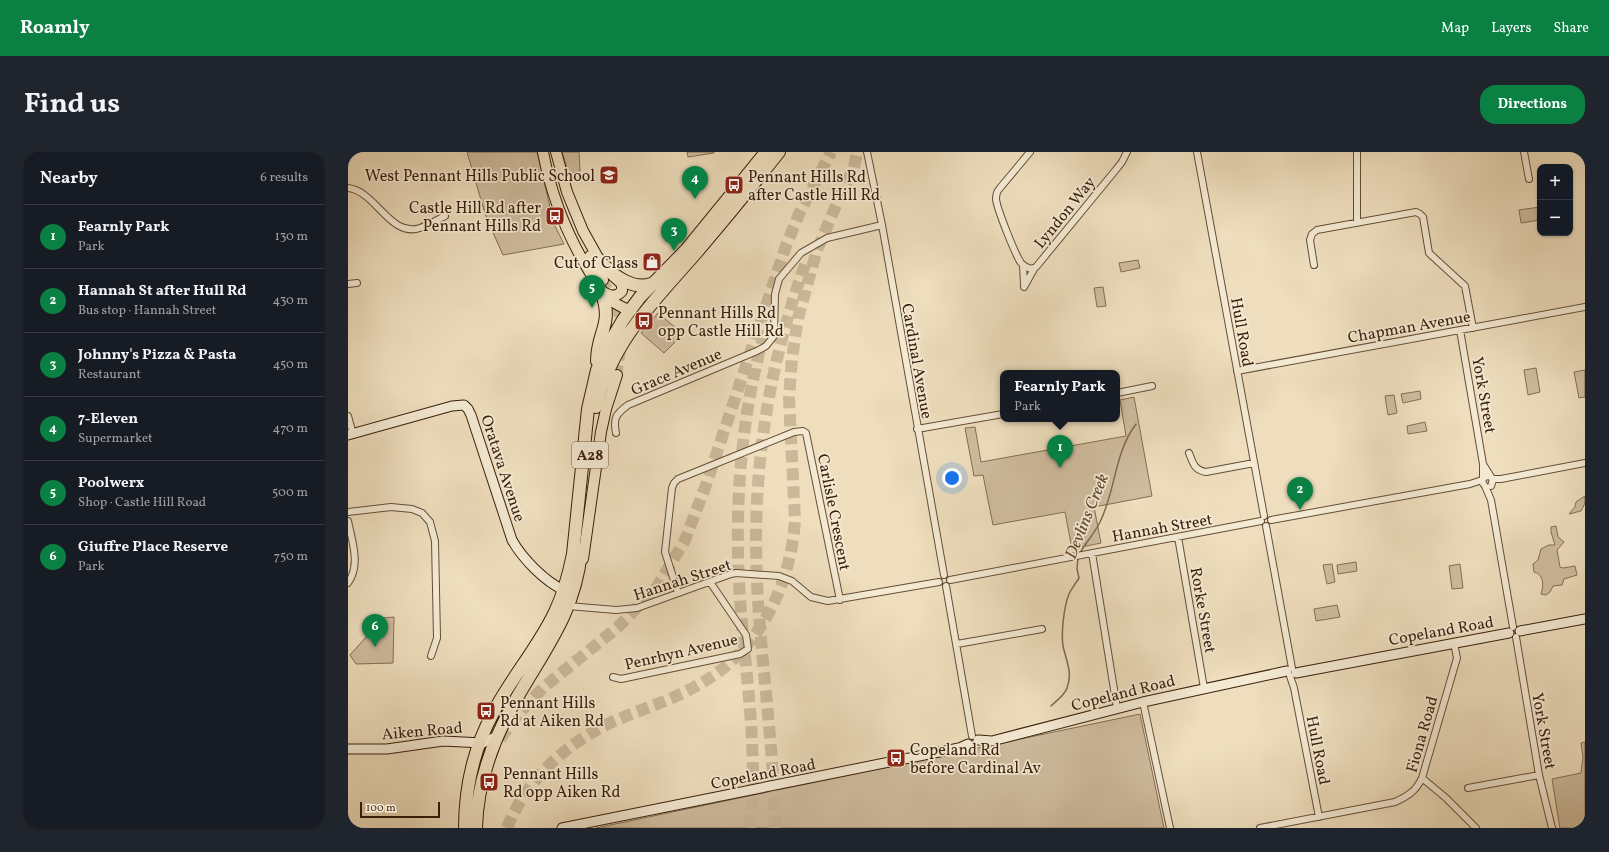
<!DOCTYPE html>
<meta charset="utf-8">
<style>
body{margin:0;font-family:Vollkorn,serif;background:#20242c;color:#f1f3f6}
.controls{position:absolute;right:12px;top:12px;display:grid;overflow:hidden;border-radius:8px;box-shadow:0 1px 3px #0004}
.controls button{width:36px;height:36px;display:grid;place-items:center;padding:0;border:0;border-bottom:1px solid #363941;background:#171b24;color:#f1f3f6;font:20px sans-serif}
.scale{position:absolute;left:12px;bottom:10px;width:80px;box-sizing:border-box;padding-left:4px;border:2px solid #391e0a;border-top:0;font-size:11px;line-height:14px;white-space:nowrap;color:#391e0a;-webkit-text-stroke:3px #f4ead4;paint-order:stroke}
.you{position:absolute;left:604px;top:326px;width:14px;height:14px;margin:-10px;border:3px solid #fff;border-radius:50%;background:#1a73e8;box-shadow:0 0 0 6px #1a73e833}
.badge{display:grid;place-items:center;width:26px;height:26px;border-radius:50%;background:#0b8043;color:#fff;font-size:13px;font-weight:700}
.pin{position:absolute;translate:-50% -33px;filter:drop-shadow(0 1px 2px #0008)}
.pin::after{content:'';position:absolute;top:21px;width:14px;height:12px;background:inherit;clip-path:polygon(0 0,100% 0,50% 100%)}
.popup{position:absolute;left:652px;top:218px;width:120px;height:52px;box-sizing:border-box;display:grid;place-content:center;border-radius:8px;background:#171b24;filter:drop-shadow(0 1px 3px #0005);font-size:13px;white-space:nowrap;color:#9ea1a6}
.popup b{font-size:15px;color:#f1f3f6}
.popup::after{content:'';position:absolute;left:50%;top:100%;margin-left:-8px;border:8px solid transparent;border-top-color:#171b24}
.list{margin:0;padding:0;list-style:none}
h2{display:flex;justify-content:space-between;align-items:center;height:52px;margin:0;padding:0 16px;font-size:17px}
h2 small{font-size:13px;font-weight:400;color:#9ea1a6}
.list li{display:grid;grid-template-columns:26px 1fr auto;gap:12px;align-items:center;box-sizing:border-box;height:64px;padding:0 16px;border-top:1px solid #363941}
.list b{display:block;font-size:15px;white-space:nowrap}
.list p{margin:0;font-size:13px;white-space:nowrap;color:#9ea1a6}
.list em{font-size:13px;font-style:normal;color:#9ea1a6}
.map{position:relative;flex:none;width:1237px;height:676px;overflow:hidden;border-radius:16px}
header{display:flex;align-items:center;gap:24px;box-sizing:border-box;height:56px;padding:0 20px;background:#0b8043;color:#fff}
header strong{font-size:19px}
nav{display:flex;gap:22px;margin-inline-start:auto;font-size:14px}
.intro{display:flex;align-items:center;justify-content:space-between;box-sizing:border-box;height:96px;padding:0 24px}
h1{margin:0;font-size:28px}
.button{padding:10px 18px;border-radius:16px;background:#0b8043;color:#fff;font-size:14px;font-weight:700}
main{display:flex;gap:24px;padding:0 24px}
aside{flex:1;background:#171b24;border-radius:16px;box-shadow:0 1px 3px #0004}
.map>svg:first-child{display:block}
.green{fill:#cfbd9f;stroke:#846e54}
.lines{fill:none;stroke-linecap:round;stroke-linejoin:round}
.stream{stroke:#806a51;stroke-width:1.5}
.primary-tunnel{stroke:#cab899;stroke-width:10;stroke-dasharray:10 5;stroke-linecap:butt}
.highway-tunnel{stroke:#cab899;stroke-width:12;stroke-dasharray:12 6;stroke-linecap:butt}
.street-casing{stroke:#664e37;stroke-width:8}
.secondary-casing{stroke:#391e0a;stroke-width:11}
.primary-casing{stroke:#391e0a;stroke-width:12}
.highway-casing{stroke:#391e0a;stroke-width:14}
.street{stroke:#f4ead4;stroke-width:6}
.secondary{stroke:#f4ead4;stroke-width:9}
.primary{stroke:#eedebd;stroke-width:10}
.highway{stroke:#eedebd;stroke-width:12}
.labels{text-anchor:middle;stroke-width:3.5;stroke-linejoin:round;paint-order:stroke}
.shield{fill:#f4ead4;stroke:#715b47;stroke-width:1}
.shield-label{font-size:15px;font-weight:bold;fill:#391e0a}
.poi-label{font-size:16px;fill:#391e0a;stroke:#f4ead4;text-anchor:start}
.street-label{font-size:16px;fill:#391e0a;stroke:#f4ead4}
.water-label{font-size:17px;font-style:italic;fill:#634a33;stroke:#f4ead4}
</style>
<header>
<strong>Roamly</strong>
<nav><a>Map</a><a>Layers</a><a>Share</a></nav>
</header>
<div class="intro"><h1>Find us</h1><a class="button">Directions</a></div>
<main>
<aside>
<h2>Nearby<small>6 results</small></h2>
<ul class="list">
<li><span class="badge">1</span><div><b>Fearnly Park</b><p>Park</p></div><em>130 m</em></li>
<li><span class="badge">2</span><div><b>Hannah St after Hull Rd</b><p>Bus stop · Hannah Street</p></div><em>430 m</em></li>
<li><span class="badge">3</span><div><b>Johnny's Pizza &amp; Pasta</b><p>Restaurant</p></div><em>450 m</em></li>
<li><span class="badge">4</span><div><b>7-Eleven</b><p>Supermarket</p></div><em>470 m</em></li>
<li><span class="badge">5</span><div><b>Poolwerx</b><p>Shop · Castle Hill Road</p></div><em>500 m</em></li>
<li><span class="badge">6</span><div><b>Giuffre Place Reserve</b><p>Park</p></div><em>750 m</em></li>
</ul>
</aside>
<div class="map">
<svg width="1237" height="676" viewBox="0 0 1237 676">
<rect width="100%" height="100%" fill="#eedebd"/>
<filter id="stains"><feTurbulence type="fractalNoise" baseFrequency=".005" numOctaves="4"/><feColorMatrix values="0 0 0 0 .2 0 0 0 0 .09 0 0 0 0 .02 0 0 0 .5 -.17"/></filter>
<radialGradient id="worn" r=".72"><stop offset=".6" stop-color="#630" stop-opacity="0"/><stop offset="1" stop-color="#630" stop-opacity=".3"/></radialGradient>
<!-- green -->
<path class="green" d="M119,0H189L206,72L216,92L155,103L138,65Z
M214,0H231L232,19L221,22Z
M339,0H366V1L340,5Z
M1192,55V68L1173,71L1171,58Z
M790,108L792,116L773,120L771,111Z
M755,135L758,154L749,155L746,136Z
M310,161L335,182L316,201L293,181Z
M1188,216L1192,240L1180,243L1176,218Z
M1237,218V245L1231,246L1226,220Z
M1072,239L1073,247L1055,251L1053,242Z
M1046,243L1049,261L1040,263L1037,244Z
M786,245L804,344L746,355L753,391L724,397L717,360L645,373L635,323L626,324L617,276L627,275L633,310L778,284L772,248Z
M1077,270L1079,279L1060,282L1059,274Z
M1237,344V351L1233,359L1221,362L1227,355L1228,350Z
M1208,374L1210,385L1216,390L1209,398L1212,415L1215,416L1227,414L1229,423L1216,427L1214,433L1205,434L1202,440L1198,443L1193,442C1196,434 1196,422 1186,420L1185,412L1190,408L1193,397L1201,393H1207L1203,380V375Z
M1008,410L1009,419L990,422L989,413Z
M984,412L987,430L979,432L975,413Z
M1112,412L1115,436L1104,437L1101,414Z
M989,453L992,465L968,469L966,457Z
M46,465L45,511L8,512L2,503L28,474L26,467Z
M792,562L816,676H248Z
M1237,590V676H1212L1204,627L1233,621L1235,605L1233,591Z"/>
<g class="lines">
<!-- stream -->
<path class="stream" d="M732,401C738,390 747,381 752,370C768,338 766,301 788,272
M703,554C708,549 717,543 719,536C725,521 718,508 715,494C713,481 716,454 721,442C724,436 728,431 731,426L729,417L730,406"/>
<!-- primary-tunnel -->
<path class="primary-tunnel" d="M255,128C265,145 271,156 273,176
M269,223L273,198"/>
<!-- highway-tunnel -->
<path class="highway-tunnel" d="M152,587L170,562L196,535L270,475L309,435L337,388L358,333L438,94L451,62L483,0
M159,676C179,626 220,589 269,568C296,556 324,548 350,533C410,501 443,434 447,368L441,246L444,206L450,166L469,98L492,44L506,16L509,0
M402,676C411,603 397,520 392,447C386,360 392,270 415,186
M427,676C426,580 408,485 408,389C408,294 425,200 458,110"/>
<!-- street casing -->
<g class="street-casing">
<path id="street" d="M519,0L534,73L596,423
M682,0L652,36C649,39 648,43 648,47C649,57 667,102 673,111C676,114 679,116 683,117L688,115L766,20L774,10L779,0
M849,0L916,364
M1176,0L1181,27
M0,36C28,39 42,86 72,76C80,73 89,68 97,64
M1009,71V0
M675,113L676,132
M966,113L962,88L964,82L969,78L1068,60L1072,62L1075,65L1081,101L1117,134L1125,176
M0,132L9,131
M676,135L686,117
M1112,178L1135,312V326
M889,219L1237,155
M769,241L804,234
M0,264L5,282
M569,277L655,262
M268,281C265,266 268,262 280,253L409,199L418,194L426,184L427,142L431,127L453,101L479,86L534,73
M841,301C845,311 846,318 858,320L906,311
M1135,312L1145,328L1143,334
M1141,324L1136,325L1134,330L1137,334L1143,348L1165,475
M1144,327H1153L1237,311
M0,360L43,355L64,357L74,361L82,370L87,389L89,486L83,504
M923,368L1122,332L1134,328
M0,369C4,389 13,413 0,431
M918,374L944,516
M830,385L856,536
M744,401L769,556
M602,428L913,369
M598,434L624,584
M330,441L317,400L324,336L326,331L330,327L446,280L455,279L458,281L492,448
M220,454L268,458L289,456L383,422L388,421L431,424L444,429L463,445L480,449L591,430
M1168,485L1191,623L1204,676
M609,492L694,477
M942,524L946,536L971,665
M265,525L273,527L392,502L400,497L398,483L362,430
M795,550L822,676
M1074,626L1098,646L1128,676
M1120,636L1191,623
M912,676L1047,650C1060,644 1068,639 1074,626L1109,506L1106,491"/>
</g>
<!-- secondary casing -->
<g class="secondary-casing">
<path id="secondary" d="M0,283L104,254L116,253L120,257L123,263L164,388C174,406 197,430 216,438
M1172,479L1237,467
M948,521L1161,481
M630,588L644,589L795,550L939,519
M0,597H39L95,589L135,591L149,584
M214,676L611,596L620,592"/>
</g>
<!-- primary casing -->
<g class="primary-casing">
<path id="primary" d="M195,0C203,42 219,83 241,119C245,126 249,134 254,140C261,148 272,155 282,158
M208,0L219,40L235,79L249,104L263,122L274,132V139C269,145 263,145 257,141
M242,104L255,128
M235,407L253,280L258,257L269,223"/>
</g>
<!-- highway casing -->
<g class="highway-casing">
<path id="highway" d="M256,113C267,125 286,138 303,132
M249,209C249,179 266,173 253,139
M248,255C263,190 306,149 348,101C376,68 404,34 431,0
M117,676C117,637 126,596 145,561C163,526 190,496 207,460C216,441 221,422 225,402L240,257L249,218L261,192L275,168L292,145L338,98L418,0
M128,676C129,631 145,588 167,549C196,498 227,461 233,400"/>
</g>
<!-- street -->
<use href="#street" class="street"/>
<!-- secondary -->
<use href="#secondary" class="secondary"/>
<!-- primary -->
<use href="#primary" class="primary"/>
<!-- highway -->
<use href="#highway" class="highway"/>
</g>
<!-- icons -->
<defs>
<g id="school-square" transform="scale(1)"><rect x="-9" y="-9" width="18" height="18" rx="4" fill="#8f2418" stroke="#f4ead4"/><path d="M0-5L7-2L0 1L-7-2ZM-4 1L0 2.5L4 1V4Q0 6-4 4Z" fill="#fff"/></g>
<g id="bus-square" transform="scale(1)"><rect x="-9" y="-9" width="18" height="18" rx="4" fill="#8f2418" stroke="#f4ead4"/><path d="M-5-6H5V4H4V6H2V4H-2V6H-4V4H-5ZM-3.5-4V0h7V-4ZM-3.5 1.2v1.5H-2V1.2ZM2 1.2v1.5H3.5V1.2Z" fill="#fff"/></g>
<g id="shop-square" transform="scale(1)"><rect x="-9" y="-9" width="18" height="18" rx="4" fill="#8f2418" stroke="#f4ead4"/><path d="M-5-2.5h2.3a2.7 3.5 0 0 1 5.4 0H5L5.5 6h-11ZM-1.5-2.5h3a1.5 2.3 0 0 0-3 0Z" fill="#fff"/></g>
</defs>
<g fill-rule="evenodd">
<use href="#school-square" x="261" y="23"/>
<use href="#bus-square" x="386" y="33"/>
<use href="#bus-square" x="207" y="64"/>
<use href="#shop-square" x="304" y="110"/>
<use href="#bus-square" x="296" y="169"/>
<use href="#bus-square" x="138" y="559"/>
<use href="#bus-square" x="548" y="606"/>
<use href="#bus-square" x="141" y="630"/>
</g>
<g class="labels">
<!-- shield labels -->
<rect class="shield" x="224" y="290" width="36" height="26" rx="3"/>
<g class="shield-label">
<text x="242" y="308">A28</text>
</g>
<!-- poi labels -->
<g class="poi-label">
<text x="247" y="29" text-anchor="end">West Pennant Hills Public School</text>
<text x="400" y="30">Pennant Hills Rd<tspan x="400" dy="18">after Castle Hill Rd</tspan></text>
<text x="193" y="61" text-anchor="end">Castle Hill Rd after<tspan x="193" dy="18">Pennant Hills Rd</tspan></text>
<text x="290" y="116" text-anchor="end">Cut of Class</text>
<text x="310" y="166">Pennant Hills Rd<tspan x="310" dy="18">opp Castle Hill Rd</tspan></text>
<text x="152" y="556">Pennant Hills<tspan x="152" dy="18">Rd at Aiken Rd</tspan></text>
<text x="562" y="603">Copeland Rd<tspan x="562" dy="18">before Cardinal Av</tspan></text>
<text x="155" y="627">Pennant Hills<tspan x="155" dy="18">Rd opp Aiken Rd</tspan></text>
</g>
<!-- street labels -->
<g class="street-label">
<text transform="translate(716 60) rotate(-51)" y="6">Lyndon Way</text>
<text transform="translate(1061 174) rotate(-10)" y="6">Chapman Avenue</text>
<text transform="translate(895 180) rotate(80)" y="6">Hull Road</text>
<text transform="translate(570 209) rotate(80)" y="6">Cardinal Avenue</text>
<text transform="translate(328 219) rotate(-23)" y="6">Grace Avenue</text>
<text transform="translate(1137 243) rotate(80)" y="6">York Street</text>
<text transform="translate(156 316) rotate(72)" y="6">Oratava Avenue</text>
<text transform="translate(487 360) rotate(79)" y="6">Carlisle Crescent</text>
<text transform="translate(814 375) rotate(-10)" y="6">Hannah Street</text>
<text transform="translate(334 427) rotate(-18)" y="6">Hannah Street</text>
<text transform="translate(856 458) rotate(80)" y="6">Rorke Street</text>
<text transform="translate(1093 478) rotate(-10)" y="6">Copeland Road</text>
<text transform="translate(333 499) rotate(-13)" y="6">Penrhyn Avenue</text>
<text transform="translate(775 540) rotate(-14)" y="6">Copeland Road</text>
<text transform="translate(74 578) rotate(-5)" y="6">Aiken Road</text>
<text transform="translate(1197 579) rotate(80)" y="6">York Street</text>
<text transform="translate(1073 582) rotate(-74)" y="6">Fiona Road</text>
<text transform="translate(971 598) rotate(79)" y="6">Hull Road</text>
<text transform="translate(415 621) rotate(-11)" y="6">Copeland Road</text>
</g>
<!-- water labels -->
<g class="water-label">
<text transform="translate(738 364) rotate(-68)" y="6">Devlins Creek</text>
</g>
</g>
<rect width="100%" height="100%" filter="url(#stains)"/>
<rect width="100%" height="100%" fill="url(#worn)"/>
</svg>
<div class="controls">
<button>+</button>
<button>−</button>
</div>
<div class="scale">100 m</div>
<div class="you"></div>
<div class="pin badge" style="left:712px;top:316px">1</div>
<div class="popup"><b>Fearnly Park</b>Park</div>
<div class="pin badge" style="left:952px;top:358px">2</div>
<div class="pin badge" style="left:326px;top:99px">3</div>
<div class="pin badge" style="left:347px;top:47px">4</div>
<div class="pin badge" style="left:244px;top:156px">5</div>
<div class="pin badge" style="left:27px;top:495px">6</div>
</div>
</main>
